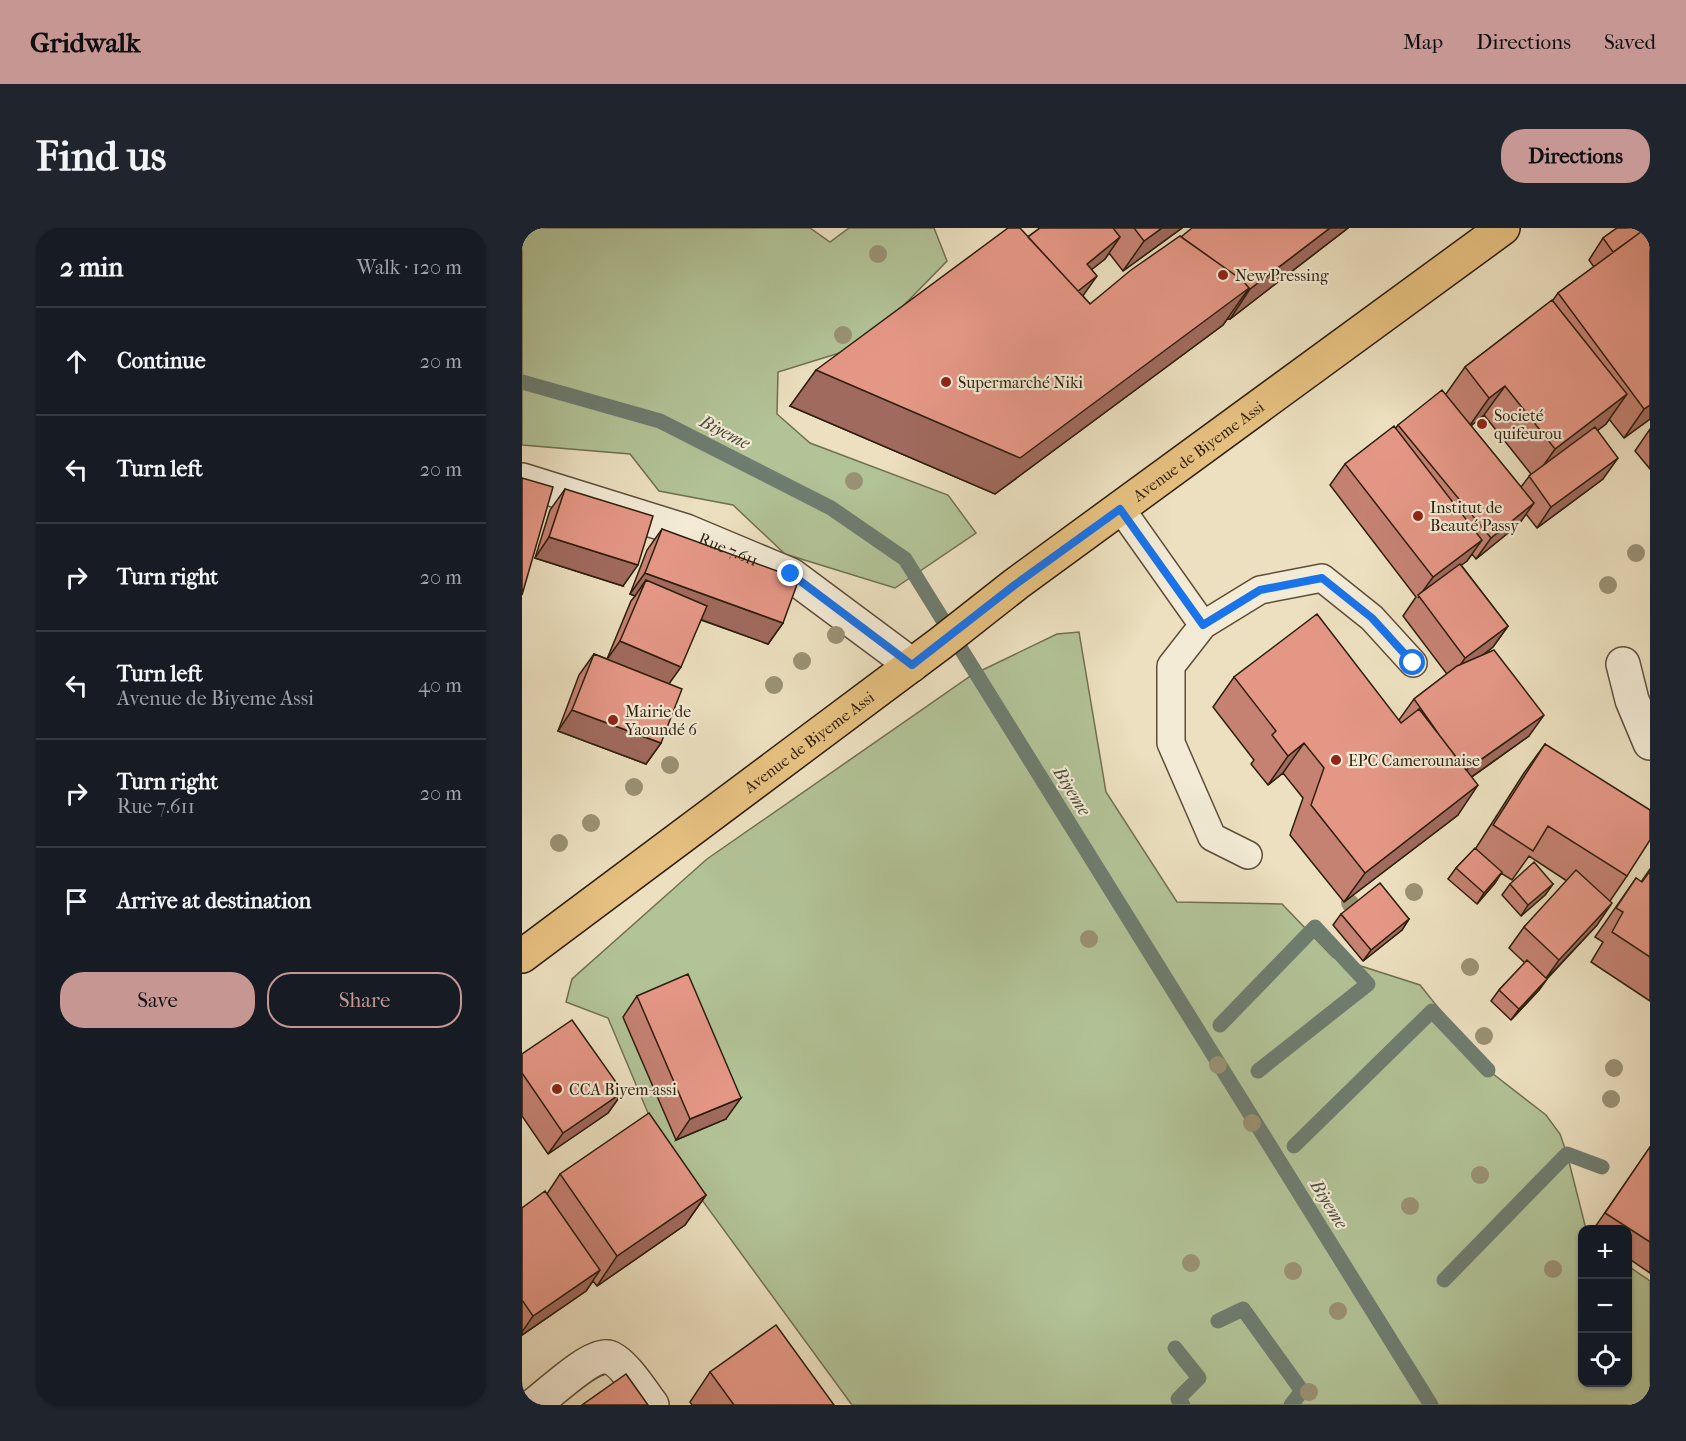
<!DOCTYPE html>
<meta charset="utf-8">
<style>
body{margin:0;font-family:"IM FELL French Canon",serif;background:#20242c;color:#f1f3f6}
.controls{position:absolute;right:18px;bottom:18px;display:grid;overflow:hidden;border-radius:12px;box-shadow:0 2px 4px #0004}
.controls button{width:54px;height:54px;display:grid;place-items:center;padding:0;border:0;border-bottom:2px solid #363941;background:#171b24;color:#f1f3f6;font:30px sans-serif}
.stop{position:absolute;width:18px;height:18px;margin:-14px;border:4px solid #1a73e8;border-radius:50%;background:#fff}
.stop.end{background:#1a73e8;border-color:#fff;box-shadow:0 2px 6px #0008}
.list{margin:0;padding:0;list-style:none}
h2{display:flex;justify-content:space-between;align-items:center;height:78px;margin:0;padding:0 24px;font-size:26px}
h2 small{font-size:20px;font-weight:400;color:#9ea1a6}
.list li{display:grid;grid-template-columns:39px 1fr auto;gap:18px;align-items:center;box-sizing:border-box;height:108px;padding:0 24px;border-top:2px solid #363941}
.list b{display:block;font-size:22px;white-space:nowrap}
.list p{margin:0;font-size:20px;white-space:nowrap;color:#9ea1a6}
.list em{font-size:20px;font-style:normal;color:#9ea1a6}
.actions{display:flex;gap:12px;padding:18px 24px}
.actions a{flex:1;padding:14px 0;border:2px solid #c59692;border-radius:24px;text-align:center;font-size:21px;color:#c59692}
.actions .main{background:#c59692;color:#111}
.icon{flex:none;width:33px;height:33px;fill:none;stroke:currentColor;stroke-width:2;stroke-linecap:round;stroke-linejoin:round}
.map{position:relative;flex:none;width:1128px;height:1177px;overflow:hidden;border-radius:24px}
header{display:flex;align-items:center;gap:36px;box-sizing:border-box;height:84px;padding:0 30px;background:#c59692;color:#111}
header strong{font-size:28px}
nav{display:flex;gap:33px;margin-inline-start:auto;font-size:21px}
.intro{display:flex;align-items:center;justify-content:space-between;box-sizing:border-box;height:144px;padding:0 36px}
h1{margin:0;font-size:42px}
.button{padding:15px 27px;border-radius:24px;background:#c59692;color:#111;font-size:21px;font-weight:700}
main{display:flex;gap:36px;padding:0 36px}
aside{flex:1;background:#171b24;border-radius:24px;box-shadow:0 2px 4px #0004}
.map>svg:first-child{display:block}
.green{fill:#b2c397;stroke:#707052;stroke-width:1.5}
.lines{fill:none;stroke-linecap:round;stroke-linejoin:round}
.stream{stroke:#6e7d70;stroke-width:15}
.service-casing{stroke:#5e4e39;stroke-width:30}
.minor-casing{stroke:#5e4e39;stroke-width:36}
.primary-casing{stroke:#2e1e0c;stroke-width:36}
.service{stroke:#f3ebd6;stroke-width:27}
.minor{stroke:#f3ebd6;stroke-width:33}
.primary{stroke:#e6c080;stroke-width:33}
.tree{fill:#9a9174}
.wall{fill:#c58273;stroke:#2e1e0c;stroke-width:1.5;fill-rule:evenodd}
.shaded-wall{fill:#a06a5e;stroke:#2e1e0c;stroke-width:1.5}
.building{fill:#e59786;stroke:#2e1e0c;stroke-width:1.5}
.route{stroke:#1a73e8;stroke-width:8}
.poi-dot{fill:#8f2418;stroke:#f3ebd6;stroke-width:2}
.labels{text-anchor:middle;stroke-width:4.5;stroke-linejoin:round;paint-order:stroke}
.poi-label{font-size:16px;fill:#2e1e0c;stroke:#f3ebd6;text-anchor:start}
.street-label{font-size:16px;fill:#2e1e0c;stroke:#f3ebd6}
.water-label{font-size:18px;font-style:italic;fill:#4e4e3e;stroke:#f3ebd6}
</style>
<header>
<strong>Gridwalk</strong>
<nav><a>Map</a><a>Directions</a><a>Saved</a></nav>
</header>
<div class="intro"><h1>Find us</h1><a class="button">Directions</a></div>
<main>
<aside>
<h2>2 min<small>Walk · 120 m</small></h2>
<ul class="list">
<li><svg class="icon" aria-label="ahead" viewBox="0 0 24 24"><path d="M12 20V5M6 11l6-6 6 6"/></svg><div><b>Continue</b></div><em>20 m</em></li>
<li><svg class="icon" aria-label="left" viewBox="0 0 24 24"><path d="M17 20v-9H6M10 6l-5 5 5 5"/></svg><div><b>Turn left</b></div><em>20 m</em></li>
<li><svg class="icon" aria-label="right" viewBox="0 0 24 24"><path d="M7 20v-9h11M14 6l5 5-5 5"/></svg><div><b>Turn right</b></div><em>20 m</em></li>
<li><svg class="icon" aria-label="left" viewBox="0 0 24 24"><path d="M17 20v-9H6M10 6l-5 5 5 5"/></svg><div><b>Turn left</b><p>Avenue de Biyeme Assi</p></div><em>40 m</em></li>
<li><svg class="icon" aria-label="right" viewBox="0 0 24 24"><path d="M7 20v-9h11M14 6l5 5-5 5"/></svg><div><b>Turn right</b><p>Rue 7.611</p></div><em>20 m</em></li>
<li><svg class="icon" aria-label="arrive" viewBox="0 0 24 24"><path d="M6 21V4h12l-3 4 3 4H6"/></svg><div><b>Arrive at destination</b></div></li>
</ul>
<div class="actions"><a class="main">Save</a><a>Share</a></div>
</aside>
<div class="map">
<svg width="1128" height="1177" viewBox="0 0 1128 1177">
<rect width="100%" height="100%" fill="#ece0c0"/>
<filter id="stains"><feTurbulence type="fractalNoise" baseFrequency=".00333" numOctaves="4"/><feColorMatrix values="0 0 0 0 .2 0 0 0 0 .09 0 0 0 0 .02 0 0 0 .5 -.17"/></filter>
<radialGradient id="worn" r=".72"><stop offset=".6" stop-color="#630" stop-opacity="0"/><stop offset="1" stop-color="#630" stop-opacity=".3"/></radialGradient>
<!-- green -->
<path class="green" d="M0,0H288L308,14L327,0H412L425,33L343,117L256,144L255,186L288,215L426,267L454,305L373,360L263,326L211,277L137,263L108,226L0,217Z
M557,404L584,564L655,674L760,676L811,729L898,757L966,842L1024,887L1038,906L1045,926L1064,1001L1060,1002V1154H1106V1038L1128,1053V1177H330L139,916L86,790L44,774L50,751L185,631L450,447L535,406Z"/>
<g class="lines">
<!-- stream -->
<path class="stream" d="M0,154L138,193L309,280L383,331L909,1177
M698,797L793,699L846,756L736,843
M772,918L910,783L966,842
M922,1052L1045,926L1080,939
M696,1093L721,1081L780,1163L769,1177
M653,1120L677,1150L656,1171L661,1177"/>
<!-- service casing -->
<g class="service-casing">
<path id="service" d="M599,281L681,397
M726,627L690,609L649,515V438L681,397L738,362L800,350L850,390L891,435"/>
</g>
<!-- minor casing -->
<g class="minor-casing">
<g id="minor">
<path id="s1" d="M0,252L164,303L269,347L390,437"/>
<path d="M1101,436L1110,472L1128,515"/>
<path d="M12,1177C27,1166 68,1126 86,1129C100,1132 121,1165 130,1177"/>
</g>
</g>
<!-- primary casing -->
<g class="primary-casing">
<g id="primary">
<path id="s2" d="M0,728L419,415L494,356L981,0"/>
</g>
</g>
<!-- service -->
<use href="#service" class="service"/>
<!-- minor -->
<use href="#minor" class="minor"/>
<!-- primary -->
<use href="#primary" class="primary"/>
</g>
<!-- trees -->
<g class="tree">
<circle cx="356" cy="26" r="9"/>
<circle cx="321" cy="107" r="9"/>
<circle cx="332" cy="253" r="9"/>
<circle cx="1114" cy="325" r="9"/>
<circle cx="1086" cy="357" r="9"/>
<circle cx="314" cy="407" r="9"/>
<circle cx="280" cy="433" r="9"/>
<circle cx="252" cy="457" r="9"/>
<circle cx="148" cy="537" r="9"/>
<circle cx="112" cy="559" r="9"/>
<circle cx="69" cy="595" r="9"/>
<circle cx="37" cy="615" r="9"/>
<circle cx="892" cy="664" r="9"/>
<circle cx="828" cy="675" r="9"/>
<circle cx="567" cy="711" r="9"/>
<circle cx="948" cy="739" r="9"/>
<circle cx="962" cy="808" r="9"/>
<circle cx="696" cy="837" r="9"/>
<circle cx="1092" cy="840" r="9"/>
<circle cx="1089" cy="871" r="9"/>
<circle cx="730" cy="895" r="9"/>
<circle cx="958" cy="947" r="9"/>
<circle cx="888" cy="978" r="9"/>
<circle cx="669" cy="1035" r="9"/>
<circle cx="1031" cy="1041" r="9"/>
<circle cx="771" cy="1043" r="9"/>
<circle cx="816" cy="1083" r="9"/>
<circle cx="787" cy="1164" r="9"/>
</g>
<!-- wall -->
<path class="wall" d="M518,0H660L601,43L587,25L583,31L570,41L561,68L568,76L659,9L826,0L708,91L706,90L701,97L473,266L268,178Z
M1095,0L1128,191L1102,210L1087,191L1084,196L1076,202L1081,251L1015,300L1004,286L997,296L954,331L950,326L945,333L939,337L986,398L971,419L960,428L1007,508L950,549L936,587L822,674L768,607L781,570L761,545L746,557L729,536L732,532L691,479L712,449L877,492L892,471L925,446L881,388L894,369L808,257L823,236L874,200L876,197L924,166L943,139L1031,72L1036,65L1072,39L1067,32L1081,10ZM962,187L1009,246L999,259L949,198Z
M1128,201V241L1113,223Z
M43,261L101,358L13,330L28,282Z
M140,301L261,395L246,416L179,392L147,455L139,515L124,536L36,503L57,447L72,426L85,431L109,373L113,368L108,366L125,322Z
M1023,516L1105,648L1088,673L1075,697L1025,751L1017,762L989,792L969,773L977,762L1003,735L987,720L1002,699L1045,653L1007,628L990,652L979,645L973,655L955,676L926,651L934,640L954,620L1002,545Z
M1128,641V773L1069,734L1081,714L1073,709L1114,650L1119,654Z
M988,656H1031L1023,667L999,688L980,667Z
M819,686L887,691L880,702L841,733L811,697Z
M115,768L204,891L154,912L101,789Z
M0,826L101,864L86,885L26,926L0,888Z
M1128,919V1045L1106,1030V1002H1071Z
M38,946L184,967L163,997L75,1058L71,1053L64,1063L0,1107V980L25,966Z
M188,1144L312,1177H170L168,1174Z"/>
<!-- shaded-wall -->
<path class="shaded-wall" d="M640,0H660L601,43L622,13Z
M808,0H826L708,91L728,61Z
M598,9L583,31L550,57L565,36Z
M575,48L560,69L542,74Z
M727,60L701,97L473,266L268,178L294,142Z
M983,158L962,187L946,200L967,170Z
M1105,166L1084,196L1012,251L1033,221Z
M1128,177V191L1102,210L1122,181Z
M1096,230L1081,251L1015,300L1029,279Z
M1012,275L997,296L954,331L969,310Z
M27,309L116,337L101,358L13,330Z
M960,312L945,333L896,370L911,349Z
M123,345L261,395L246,416L117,369L124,352L113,368L108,366Z
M986,398L971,419L929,451L943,430Z
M98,413L159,439L144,460L83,434Z
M50,482L139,515L124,536L36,503Z
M1022,487L1007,508L928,564L943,543Z
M782,515L761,545L746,557L766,528Z
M956,557L936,587L822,674L843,645Z
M980,644L973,655L955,676L962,665Z
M1031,656L1023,667L999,688L1006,677Z
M1090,675L1075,697L1022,753L1037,732Z
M887,691L880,702L841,733L849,722Z
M1025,751L1017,762L989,792L997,781Z
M101,864L86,885L26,926L41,905Z
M219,870L204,891L154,912L168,891Z
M184,967L163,997L75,1058L95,1028Z
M78,1042L64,1063L0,1107V1104L11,1088Z"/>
<!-- building -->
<path class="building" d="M486,0H498L568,76L609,42L658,8L720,52L727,60L498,230L294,142Z
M518,0H591L598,9L565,36L575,48L556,63L506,9Z
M612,0H640L622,13Z
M670,0H808L728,61L720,52L659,9Z
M1095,0H1128V7L1123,1L1091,24L1081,10Z
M1123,1L1128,7V177L1122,181L1036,65Z
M1030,72L1105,166L1033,221L983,158L967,170L943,139Z
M920,162L1012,275L969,310L876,197Z
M872,198L960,312L911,349L823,236Z
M1073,199L1096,230L1029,279L1007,248Z
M0,250L31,259L0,367Z
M43,261L131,288L116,337L27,309Z
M140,301L277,351L261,395L123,345Z
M938,336L986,398L943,430L896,367Z
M124,352L185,378L159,439L98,413Z
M795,386L879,495L897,481L956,557L843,645L789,577L802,540L782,515L766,528L750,507L754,503L712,449Z
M972,422L1022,487L944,542L918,508L892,471L935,438Z
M72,426L160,461L139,515L50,482Z
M1023,516L1128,582V612L1105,648L1026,598L1011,623L971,597Z
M953,620L980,644L962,665L934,640Z
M1012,634L1031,656L1006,677L988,656Z
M1054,642L1090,675L1037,732L1002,699Z
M1128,643V729L1090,704L1101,684L1094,680L1114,650L1120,654Z
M858,655L887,691L849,722L819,686Z
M1005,732L1025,751L997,781L977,762Z
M166,746L219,870L168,891L115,768Z
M50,792L101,864L41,905L0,845V826Z
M127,885L184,967L95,1028L38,946Z
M1128,919V1014L1083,985Z
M23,963L78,1042L11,1088L0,1072V980Z
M254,1097L312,1177H212L188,1144Z
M104,1146L126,1177H60Z"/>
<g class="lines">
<!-- route -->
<path class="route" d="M269,346L390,437L494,356L598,281L681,397L738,362L800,350L850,390L891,435"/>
</g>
<!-- markers -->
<g class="poi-dot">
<circle cx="701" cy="47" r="6"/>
<circle cx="424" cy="154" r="6"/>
<circle cx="960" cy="196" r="6"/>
<circle cx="896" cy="288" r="6"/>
<circle cx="91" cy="492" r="6"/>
<circle cx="814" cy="532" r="6"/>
<circle cx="35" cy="861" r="6"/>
</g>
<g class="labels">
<!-- poi labels -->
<g class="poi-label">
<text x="713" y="53">New Pressing</text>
<text x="436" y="160">Supermarché Niki</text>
<text x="972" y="193">Societé<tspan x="972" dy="18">quifeurou</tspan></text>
<text x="908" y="285">Institut de<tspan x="908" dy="18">Beauté Passy</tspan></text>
<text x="103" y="489">Mairie de<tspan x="103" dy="18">Yaoundé 6</tspan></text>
<text x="826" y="538">EPC Camerounaise</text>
<text x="47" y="867">CCA Biyem-assi</text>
</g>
<!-- street labels -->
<g class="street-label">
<text dy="6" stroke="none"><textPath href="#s2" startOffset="844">Avenue de Biyeme Assi</textPath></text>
<text dy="6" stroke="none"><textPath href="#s1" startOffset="218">Rue 7.611</textPath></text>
<text dy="6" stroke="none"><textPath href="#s2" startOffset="358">Avenue de Biyeme Assi</textPath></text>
</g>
<!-- water labels -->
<g class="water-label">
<text transform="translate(203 204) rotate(27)" y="6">Biyeme</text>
<text transform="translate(550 563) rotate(58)" y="6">Biyeme</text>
<text transform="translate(807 976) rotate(58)" y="6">Biyeme</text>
</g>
</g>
<rect width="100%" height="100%" filter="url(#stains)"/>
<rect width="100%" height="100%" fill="url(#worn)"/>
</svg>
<div class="controls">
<button>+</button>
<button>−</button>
<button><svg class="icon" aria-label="locate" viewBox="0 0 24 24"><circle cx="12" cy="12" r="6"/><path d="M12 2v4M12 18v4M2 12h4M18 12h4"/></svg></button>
</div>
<div class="stop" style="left:891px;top:435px"></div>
<div class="stop end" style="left:269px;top:346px"></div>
</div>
</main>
